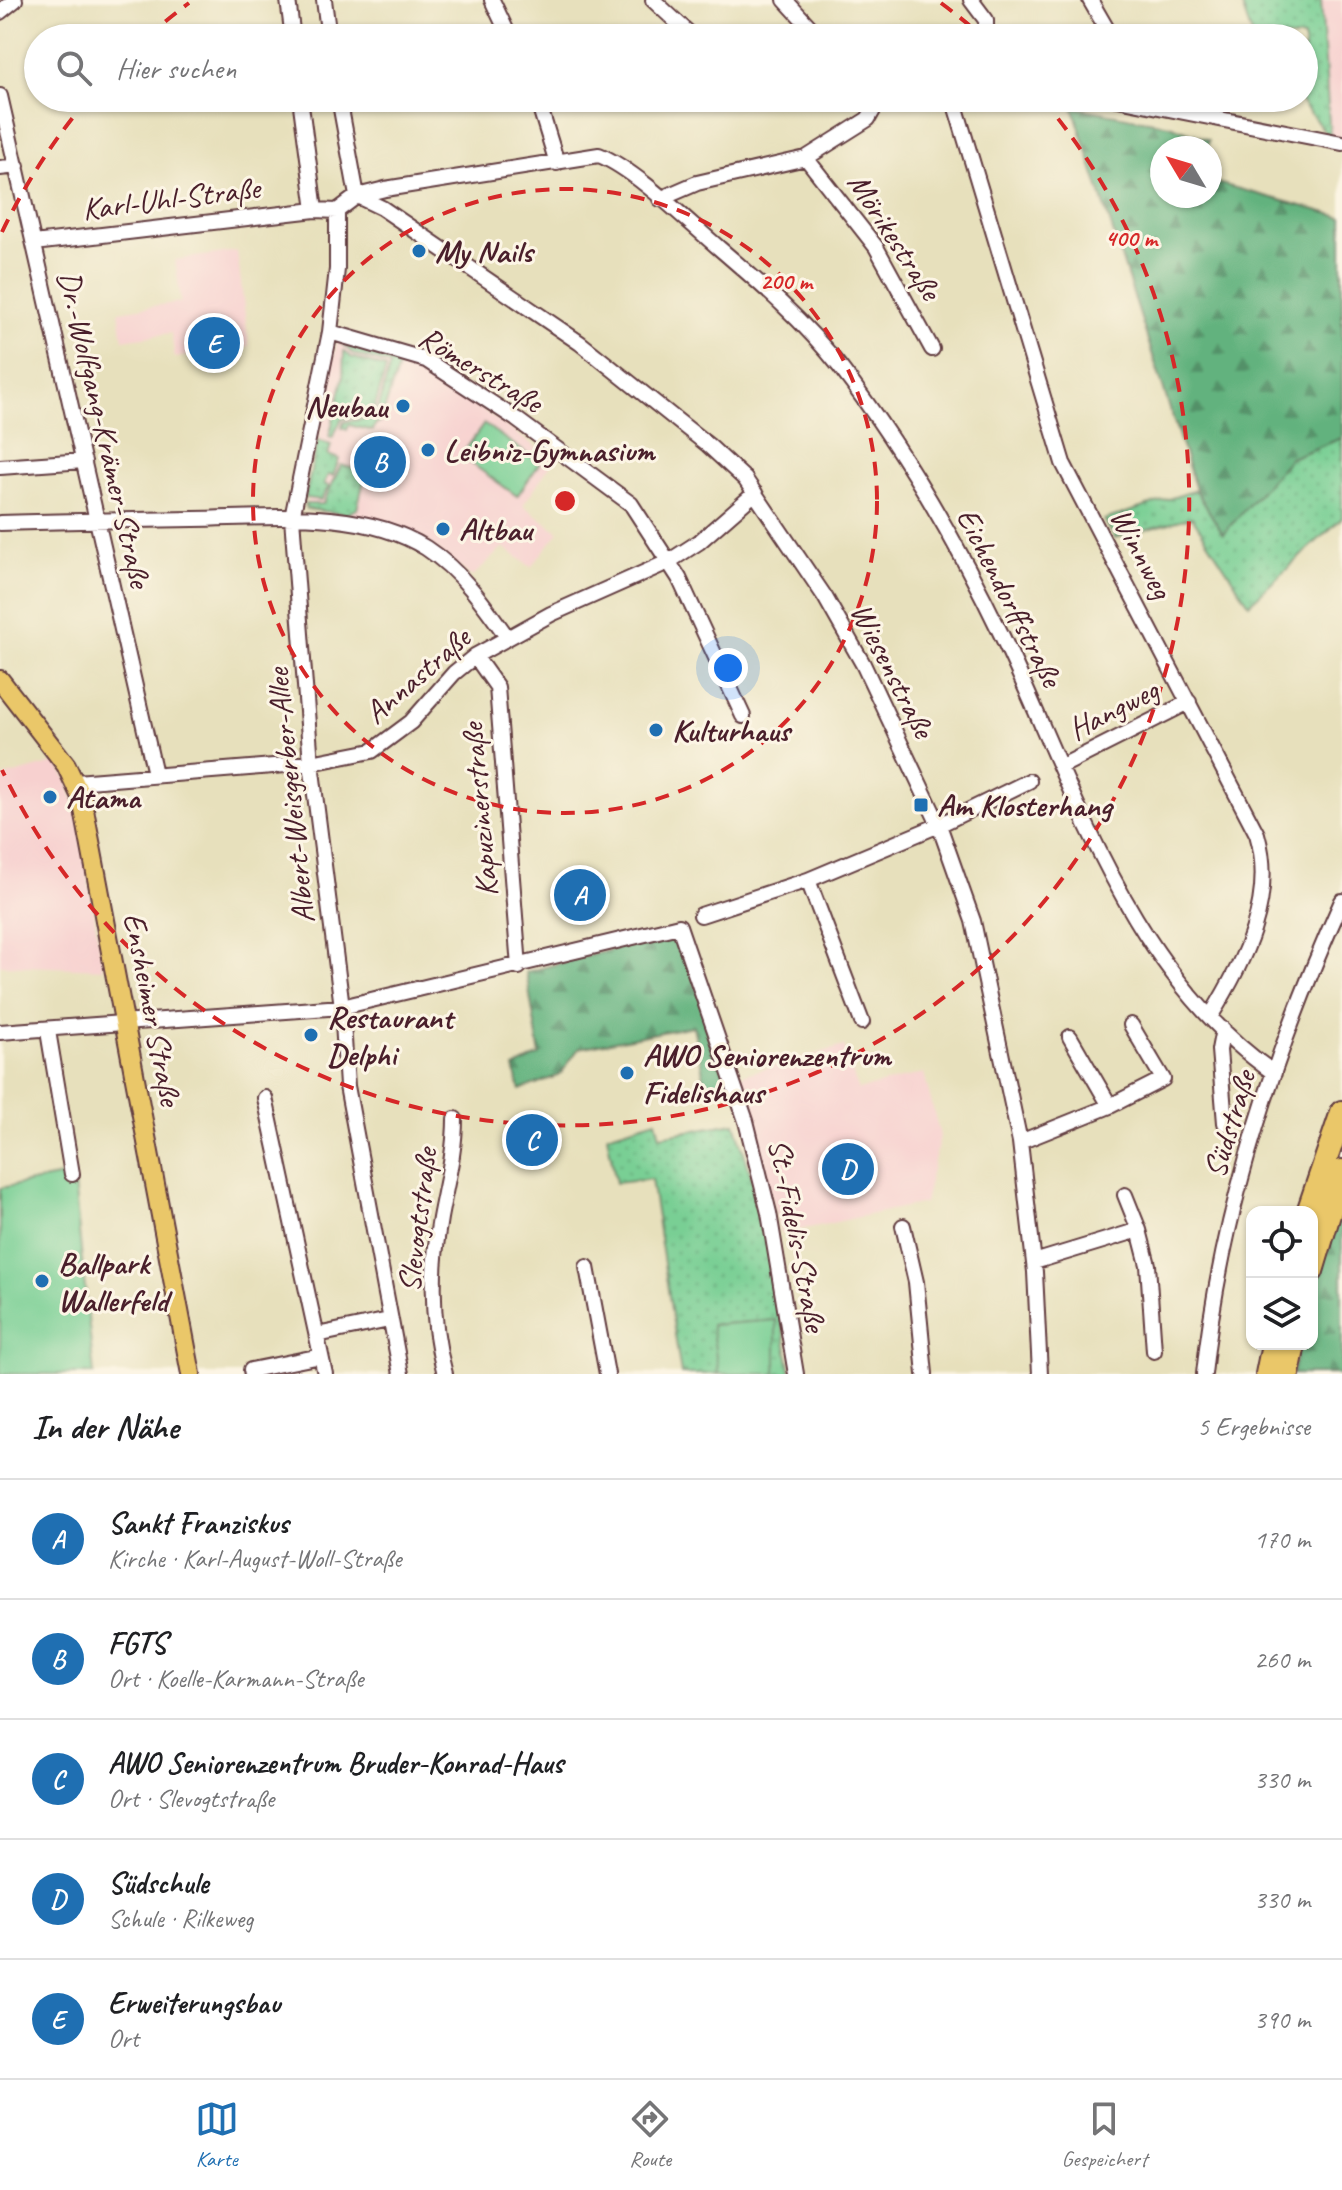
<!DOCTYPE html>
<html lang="de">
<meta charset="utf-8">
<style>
body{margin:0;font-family:Caveat,sans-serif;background:#f6f6f6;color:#202124}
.controls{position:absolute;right:24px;bottom:24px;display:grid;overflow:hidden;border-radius:16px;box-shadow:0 2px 6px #0004}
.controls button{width:72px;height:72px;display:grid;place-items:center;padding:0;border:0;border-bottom:2px solid #e0e0e0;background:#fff;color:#202124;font:40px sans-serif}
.compass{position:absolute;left:1150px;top:136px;width:72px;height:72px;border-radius:50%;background:#fff;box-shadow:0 2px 6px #0004;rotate:308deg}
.you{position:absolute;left:728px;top:668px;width:28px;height:28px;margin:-20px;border:6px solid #fff;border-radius:50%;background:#1a73e8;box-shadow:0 0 0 12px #1a73e833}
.badge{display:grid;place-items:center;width:52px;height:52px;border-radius:50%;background:#1f6fb2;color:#fff;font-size:26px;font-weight:700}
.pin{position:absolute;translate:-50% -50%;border:4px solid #fff;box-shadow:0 2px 8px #0006}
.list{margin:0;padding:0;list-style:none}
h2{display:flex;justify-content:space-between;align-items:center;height:104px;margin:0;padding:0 32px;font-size:34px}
h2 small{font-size:26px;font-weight:400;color:#757577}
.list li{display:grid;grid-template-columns:52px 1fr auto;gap:24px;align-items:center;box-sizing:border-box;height:120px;padding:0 32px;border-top:2px solid #e0e0e0}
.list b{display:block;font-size:30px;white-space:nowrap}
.list p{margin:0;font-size:26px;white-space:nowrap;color:#757577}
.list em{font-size:26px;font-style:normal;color:#757577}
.icon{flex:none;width:44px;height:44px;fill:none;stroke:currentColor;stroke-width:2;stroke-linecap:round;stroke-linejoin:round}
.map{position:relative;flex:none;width:1342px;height:1374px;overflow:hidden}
.search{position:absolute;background:#fff;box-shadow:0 2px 6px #0004;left:24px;right:24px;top:24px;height:88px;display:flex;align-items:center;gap:20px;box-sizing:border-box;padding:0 28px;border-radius:44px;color:#757577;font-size:30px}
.sheet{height:704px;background:#fff}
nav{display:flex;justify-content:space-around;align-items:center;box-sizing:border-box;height:112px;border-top:2px solid #e0e0e0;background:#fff;font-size:22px;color:#757577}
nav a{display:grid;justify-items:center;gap:4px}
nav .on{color:#1f6fb2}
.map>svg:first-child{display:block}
.built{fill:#f7d0cf}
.grass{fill:url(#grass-dots);stroke:#627760;stroke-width:2}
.forest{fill:url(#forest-firs);stroke:#566854;stroke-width:2}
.green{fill:#79cf94;stroke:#627760;stroke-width:2}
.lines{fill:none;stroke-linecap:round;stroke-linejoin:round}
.minor-casing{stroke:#623c41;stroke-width:18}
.major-casing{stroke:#623c41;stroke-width:22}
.highway-casing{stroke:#623c41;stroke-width:26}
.minor{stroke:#fff;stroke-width:14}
.major{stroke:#eac769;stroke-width:18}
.highway{stroke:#eac769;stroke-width:22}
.ring{fill:none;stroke:#d62828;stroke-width:4;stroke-dasharray:14 10}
.poi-dot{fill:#1f6fb2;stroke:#fcf5e5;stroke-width:3}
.labels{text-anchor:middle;stroke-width:6;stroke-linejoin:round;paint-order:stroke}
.street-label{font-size:32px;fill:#4a1f2b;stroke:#fcf5e5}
.poi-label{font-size:32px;font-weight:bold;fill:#4a1f2b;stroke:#fcf5e5;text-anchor:start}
.centre{fill:#d62828;stroke:#fcf5e5;stroke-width:4}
.ring-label{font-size:24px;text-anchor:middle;font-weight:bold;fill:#d62828;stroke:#fcf5e5;stroke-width:6;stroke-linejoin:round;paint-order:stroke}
</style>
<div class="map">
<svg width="1342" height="1374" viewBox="0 0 1342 1374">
<defs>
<pattern id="grass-dots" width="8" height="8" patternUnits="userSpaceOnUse" patternTransform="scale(2)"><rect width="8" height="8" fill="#79cf94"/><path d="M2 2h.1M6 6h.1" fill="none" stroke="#6ab180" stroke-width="1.8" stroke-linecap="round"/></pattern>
<pattern id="forest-firs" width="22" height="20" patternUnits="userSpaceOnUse" patternTransform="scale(2)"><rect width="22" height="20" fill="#62b27e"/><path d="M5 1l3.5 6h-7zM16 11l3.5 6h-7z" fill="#539067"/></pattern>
</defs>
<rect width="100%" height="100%" fill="#fcf5e5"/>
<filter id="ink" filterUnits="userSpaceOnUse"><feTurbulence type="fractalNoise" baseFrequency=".0125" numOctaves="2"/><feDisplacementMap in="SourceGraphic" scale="16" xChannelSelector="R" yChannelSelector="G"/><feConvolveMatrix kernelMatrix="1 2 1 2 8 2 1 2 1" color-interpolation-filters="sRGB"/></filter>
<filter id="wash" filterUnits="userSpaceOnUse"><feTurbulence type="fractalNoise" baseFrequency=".006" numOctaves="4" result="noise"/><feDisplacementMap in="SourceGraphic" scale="32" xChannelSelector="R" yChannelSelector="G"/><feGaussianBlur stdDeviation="1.8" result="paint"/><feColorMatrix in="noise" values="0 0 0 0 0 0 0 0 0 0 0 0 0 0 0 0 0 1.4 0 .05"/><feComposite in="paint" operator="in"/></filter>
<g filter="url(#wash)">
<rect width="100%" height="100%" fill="#e7e0bc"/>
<!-- built -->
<path class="built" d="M1321,0H1342V140L1330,138Z
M237,251L249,346L175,358L171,333L123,340L119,311L181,302L175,260Z
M337,341L422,367L554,460L523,505L559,532L531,567L503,547L472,577L424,539L398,527L321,512V508L306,509Z
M57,762L68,781L78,818L103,969L0,965V778Z
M844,1046L858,1090L924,1073L940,1136L924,1203L781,1234L738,1076Z"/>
<!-- grass -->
<path class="grass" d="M1240,0H1321L1330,138L1298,98H1304V38H1253Z
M340,342L400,361L380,423H376L373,431L349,425L347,430L342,428L344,422L376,417L390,365L353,354Z
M344,351L351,357L386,368L373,414L342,419L332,438L329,437L343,378Z
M1342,438V518L1249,604L1192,517L1115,538L1104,520L1196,490L1223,533L1290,458Z
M318,440L331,445L328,455L339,459L333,476L328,475L324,484L329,486L321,500L305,498Z
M341,465L366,472L357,509L347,514L306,509L305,504H323Z
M656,1120L660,1136L735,1123L763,1215L791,1374H776V1320L712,1325L719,1374H681L651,1179L616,1183L607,1135Z"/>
<!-- forest -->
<path class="forest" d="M1073,107L1170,125L1209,140L1207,148H1162V196H1210V181L1342,217V438L1290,458L1223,534L1196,490Z
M676,933L732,1080L706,1087L693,1026L579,1048L560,1075L520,1090L514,1068L540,1055L526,972Z
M1342,1189V1374H1292L1299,1344H1312V1292Z"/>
<!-- green -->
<path class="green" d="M484,424L540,463L517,496L461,456Z
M73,1174L94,1374H0V1188Z
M776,1320V1374H719L711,1325Z"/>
</g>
<g filter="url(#ink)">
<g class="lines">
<!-- minor casing -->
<g class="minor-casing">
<path id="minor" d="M288,0L293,38
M324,0L329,38
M492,0L510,38
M653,0L694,38
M785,0L820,38
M971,0L986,20V38
M1090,0L1112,38
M0,12L15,0
M0,96L155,774
M300,98L315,210
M339,98L357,196
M537,98L557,163
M953,98L1063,463L1257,834C1276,899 1244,962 1210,1017
M1113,98L1342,143
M806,158L876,247L932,349
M0,168L17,166
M357,196L382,208L580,343L708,445L745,479L825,597L863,664L939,825L973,921L1020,1142L1035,1272L1040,1374
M660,199L697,183L806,158L868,119L880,98
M337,211L357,196L385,189L599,155C636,170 687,221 719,248C761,284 805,322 840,367C903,449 957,542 1002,636C1074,788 1129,972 1274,1073
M337,211V269L330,332L292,518L311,763L342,1007L347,1086L401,1374
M34,243L315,210L337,211
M330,332L426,360L516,419L631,504L679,578L743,716
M0,467L84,461
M0,523C65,521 129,520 194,519C268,518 361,507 426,548C461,571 484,604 507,637
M475,656L497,687L519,967
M1062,766L1189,702
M76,782L311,763L372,751L411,722L454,673L475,656L551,614L668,562L699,542L755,493
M701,915L808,880
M862,1022L808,880L939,825L1029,781
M1223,1029L1219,1050L1225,1123
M48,1031L72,1174
M0,1032L342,1007L679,926L746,1121L769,1213L796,1374
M265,1098L325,1374
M1110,1106L1163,1079L1131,1025
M1020,1142L1110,1106L1070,1037
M903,1226L916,1282L925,1374
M1139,1230L1148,1265L1154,1351
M1034,1262L1139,1230L1125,1195
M587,1267L607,1374
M317,1335L389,1320
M252,1374L251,1370L321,1356
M445,1374C431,1324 431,1270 440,1218C446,1185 455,1153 455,1119
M1204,1374C1221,1210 1275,1050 1342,901"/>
</g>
<!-- major casing -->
<g class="major-casing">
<path id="major" d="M0,680L66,765L82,799L191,1374"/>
</g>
<!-- highway casing -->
<g class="highway-casing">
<path id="highway" d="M1308,1212L1342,1112
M1312,1271L1342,1171
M1267,1374L1273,1344
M1288,1374L1294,1344"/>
</g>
<!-- minor -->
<use href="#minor" class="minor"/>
<!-- major -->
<use href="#major" class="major"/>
<!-- highway -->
<use href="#highway" class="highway"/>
</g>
</g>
<!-- distance rings -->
<g class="ring">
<circle cx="565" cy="501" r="312"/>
<path d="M2 232A624 624 0 0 1 87 100M147 37A624 624 0 0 1 189 3M941 3A624 624 0 0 1 983 37M1043 100A624 624 0 1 1 2 770"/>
</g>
<!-- markers -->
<g class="poi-dot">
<circle cx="419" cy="251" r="8"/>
<circle cx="403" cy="406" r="8"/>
<circle cx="428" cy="450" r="8"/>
<circle cx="443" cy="529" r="8"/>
<circle cx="656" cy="730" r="8"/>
<circle cx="50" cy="797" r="8"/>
<rect x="913" y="797" width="16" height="16" rx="4"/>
<circle cx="311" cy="1035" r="8"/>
<circle cx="627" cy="1073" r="8"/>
<circle cx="42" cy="1281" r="8"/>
</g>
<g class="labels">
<!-- street labels -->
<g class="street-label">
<text transform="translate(171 198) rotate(-7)" y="11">Karl-Uhl-Straße</text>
<text transform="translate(895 236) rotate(57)" y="11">Mörikestraße</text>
<text transform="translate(481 369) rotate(31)" y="11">Römerstraße</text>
<text transform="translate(105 429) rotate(77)" y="11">Dr.-Wolfgang-Krämer-Straße</text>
<text transform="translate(1142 553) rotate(62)" y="11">Winnweg</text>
<text transform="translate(1010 597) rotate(63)" y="11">Eichendorffstraße</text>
<text transform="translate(893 670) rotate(63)" y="11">Wiesenstraße</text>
<text transform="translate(417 675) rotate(-41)" y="11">Annastraße</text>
<text transform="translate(1113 709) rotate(-27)" y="11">Hangweg</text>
<text transform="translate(290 796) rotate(-96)" y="11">Albert-Weisgerber-Allee</text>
<text transform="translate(479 810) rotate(-95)" y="11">Kapuzinerstraße</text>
<text transform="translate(153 1009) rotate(79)" y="11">Ensheimer Straße</text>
<text transform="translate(1229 1124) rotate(-73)" y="11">Südstraße</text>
<text transform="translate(417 1220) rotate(-83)" y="11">Slevogtstraße</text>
<text transform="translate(798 1235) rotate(79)" y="11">St.-Fidelis-Straße</text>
</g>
<!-- poi labels -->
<g class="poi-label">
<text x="435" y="262">My Nails</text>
<text x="387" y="417" text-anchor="end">Neubau</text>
<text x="444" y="461">Leibniz-Gymnasium</text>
<text x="459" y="540">Altbau</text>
<text x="672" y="741">Kulturhaus</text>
<text x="66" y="808">Atama</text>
<text x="937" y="816">Am Klosterhang</text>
<text x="327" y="1028">Restaurant<tspan x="327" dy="37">Delphi</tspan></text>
<text x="643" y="1066">AWO Seniorenzentrum<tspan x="643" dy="37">Fidelishaus</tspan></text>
<text x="58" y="1274">Ballpark<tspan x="58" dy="37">Wallerfeld</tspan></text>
</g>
</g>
<circle cx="565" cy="501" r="12" class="centre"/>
<g class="ring-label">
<text x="1131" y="246">400 m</text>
<text x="786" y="289">200 m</text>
</g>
</svg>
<div class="controls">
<button><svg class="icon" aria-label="locate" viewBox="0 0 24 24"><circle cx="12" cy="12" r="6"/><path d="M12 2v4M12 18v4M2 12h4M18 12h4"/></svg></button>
<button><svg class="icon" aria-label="layers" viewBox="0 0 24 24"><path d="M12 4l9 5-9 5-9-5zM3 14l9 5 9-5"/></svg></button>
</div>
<svg class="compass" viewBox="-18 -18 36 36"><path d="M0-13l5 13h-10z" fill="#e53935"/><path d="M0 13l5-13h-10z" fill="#757577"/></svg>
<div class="you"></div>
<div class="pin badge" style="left:580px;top:895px">A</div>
<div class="pin badge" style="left:380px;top:462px">B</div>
<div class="pin badge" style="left:532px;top:1140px">C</div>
<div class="pin badge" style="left:848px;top:1169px">D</div>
<div class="pin badge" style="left:214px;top:343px">E</div>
<div class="search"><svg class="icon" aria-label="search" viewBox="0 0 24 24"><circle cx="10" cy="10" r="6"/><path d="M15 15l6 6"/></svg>Hier suchen</div>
</div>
<section class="sheet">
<h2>In der Nähe<small>5 Ergebnisse</small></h2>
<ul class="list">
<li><span class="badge">A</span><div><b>Sankt Franziskus</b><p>Kirche · Karl-August-Woll-Straße</p></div><em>170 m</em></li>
<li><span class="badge">B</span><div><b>FGTS</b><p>Ort · Koelle-Karmann-Straße</p></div><em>260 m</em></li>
<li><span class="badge">C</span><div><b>AWO Seniorenzentrum Bruder-Konrad-Haus</b><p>Ort · Slevogtstraße</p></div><em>330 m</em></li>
<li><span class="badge">D</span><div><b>Südschule</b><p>Schule · Rilkeweg</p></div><em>330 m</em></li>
<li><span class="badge">E</span><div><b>Erweiterungsbau</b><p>Ort</p></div><em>390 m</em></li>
</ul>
</section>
<nav>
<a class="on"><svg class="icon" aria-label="map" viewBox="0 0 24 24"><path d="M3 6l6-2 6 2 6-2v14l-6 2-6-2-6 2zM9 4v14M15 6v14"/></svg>Karte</a>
<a><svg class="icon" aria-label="directions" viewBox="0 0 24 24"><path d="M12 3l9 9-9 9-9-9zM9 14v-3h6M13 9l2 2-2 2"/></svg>Route</a>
<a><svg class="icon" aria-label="saved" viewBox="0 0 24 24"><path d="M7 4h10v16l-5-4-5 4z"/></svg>Gespeichert</a>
</nav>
